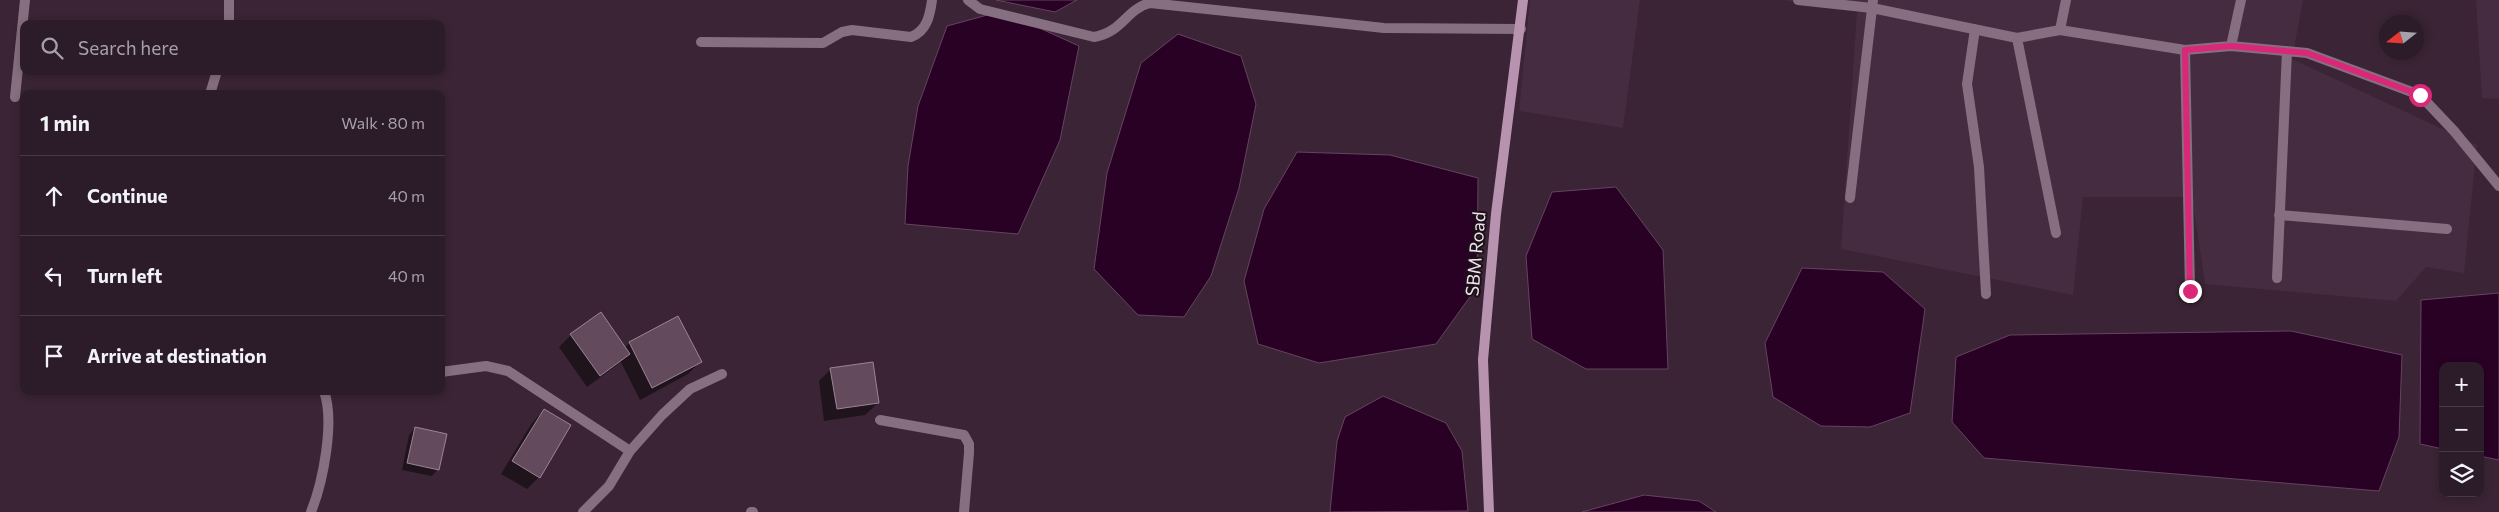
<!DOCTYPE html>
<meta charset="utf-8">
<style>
body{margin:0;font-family:Commissioner,sans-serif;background:#382834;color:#f1f3f6}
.controls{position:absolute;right:15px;bottom:15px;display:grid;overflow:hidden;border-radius:10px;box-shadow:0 2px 8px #0003}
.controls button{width:45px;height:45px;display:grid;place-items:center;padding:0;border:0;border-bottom:1px solid #483945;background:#2c1b28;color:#f1f3f6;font:25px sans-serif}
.compass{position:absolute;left:2379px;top:15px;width:45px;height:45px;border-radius:50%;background:#2c1b28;box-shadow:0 2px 8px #0003;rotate:253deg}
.stop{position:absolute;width:15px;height:15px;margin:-11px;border:4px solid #db2777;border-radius:50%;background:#fff}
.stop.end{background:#db2777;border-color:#fff;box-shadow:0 1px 5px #0008}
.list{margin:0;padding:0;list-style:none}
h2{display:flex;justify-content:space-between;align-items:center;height:65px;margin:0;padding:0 20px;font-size:21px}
h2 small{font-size:16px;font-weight:400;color:#a6a1a8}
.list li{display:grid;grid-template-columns:32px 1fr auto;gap:15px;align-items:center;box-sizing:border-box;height:80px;padding:0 20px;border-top:1px solid #483945}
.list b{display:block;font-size:19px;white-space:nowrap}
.list em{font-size:16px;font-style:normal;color:#a6a1a8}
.icon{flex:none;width:28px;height:28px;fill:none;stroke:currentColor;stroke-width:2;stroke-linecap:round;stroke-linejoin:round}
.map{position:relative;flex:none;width:2499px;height:512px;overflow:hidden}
.search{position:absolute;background:#2c1b28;box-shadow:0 2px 8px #0003;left:20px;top:20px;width:425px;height:55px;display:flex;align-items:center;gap:12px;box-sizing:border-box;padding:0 18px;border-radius:10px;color:#a6a1a8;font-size:19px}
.panel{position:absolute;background:#2c1b28;box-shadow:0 2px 8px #0003;left:20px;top:90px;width:425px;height:305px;border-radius:10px}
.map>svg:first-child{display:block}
.built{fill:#462c41}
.water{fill:#290124;stroke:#654460}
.shadow{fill:#0007}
.building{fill:#634b5d;stroke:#9e8398}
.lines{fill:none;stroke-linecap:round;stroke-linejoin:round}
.street{stroke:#856f80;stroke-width:10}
.secondary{stroke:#b793af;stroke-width:10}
.route{stroke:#db2777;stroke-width:6}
.labels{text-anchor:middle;stroke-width:4;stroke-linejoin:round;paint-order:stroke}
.street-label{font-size:18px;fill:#f0e1ec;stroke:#1b1119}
</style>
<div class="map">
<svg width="2499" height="512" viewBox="0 0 2499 512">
<rect width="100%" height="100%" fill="#3a2435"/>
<!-- built -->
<path class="built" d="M1530,0H1640L1623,128L1519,111Z
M1782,0H2303L2292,59L2477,145L2464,273L2426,267L2396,301L2205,284L2192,197H2083L2073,295L1841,249L1857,11Z
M2476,0H2499V99L2482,98Z"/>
<!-- water -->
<path class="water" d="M996,0H1077L1055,12Z
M1002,11L1079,46L1060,140L1018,234L905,224L908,166L918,106L947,26Z
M1178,34L1241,56L1256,104L1239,188L1211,276L1184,317L1138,315L1094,269L1107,173L1141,63Z
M1297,152L1390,155L1478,178L1477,287L1436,344L1319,363L1258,344L1244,281L1264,209Z
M1616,187L1663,250L1668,369H1586L1532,339L1526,256L1552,192Z
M1802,268L1883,272L1925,309L1910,413L1870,427L1821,426L1773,397L1765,343Z
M2499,293V460L2480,456V366H2443V449L2420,444L2421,300Z
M2291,331L2402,355L2399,437L2379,491L1984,458L1952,422L1956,357L2010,335Z
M1383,396L1446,423L1462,451L1468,511L1330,512L1337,441L1345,417Z
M1644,495L1699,501L1716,512H1582Z"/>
<!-- shadow -->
<path class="shadow" d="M571,335L624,348L630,343L700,362L688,374L640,400L621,362L587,387L559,347Z
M831,369L878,403L865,415L824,421L819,381Z
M544,410L539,477L527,489L501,474L532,423Z
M415,428L438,469L432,476L402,470L409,435Z"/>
<!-- building -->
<path class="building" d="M601,312L630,354L600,376L570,334Z
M678,316L702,362L652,388L629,342Z
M873,362L879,403L837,409L830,368Z
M544,409L571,425L540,478L512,461Z
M415,427L447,434L439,470L407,463Z"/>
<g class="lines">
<!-- street -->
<path class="street" d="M968,0L980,9L1094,37C1123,32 1126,9 1150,3L1384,28L1521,29
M1798,0L1872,8L2017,38L2056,233
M229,24V0
M1975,29L1967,84L1979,167L1986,294
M2060,30L2066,0
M2017,38L2060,30L2185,50L2231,46L2307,53L2420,95L2454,131L2499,186
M701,42L823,43L842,32L852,30L911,37C927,31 930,15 932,0
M2231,46L2241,0
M2185,50L2190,291
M210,94L217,71
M15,97L25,0
M1850,198L1873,0
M2279,215L2447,229
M2277,278L2287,51
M441,372L486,366L508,371L630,451
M880,420L964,435L969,444V453L964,512
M311,512C323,482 335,422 324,391
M583,512L609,486L630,451L662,415L690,389L722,374
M751,512H753"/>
<!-- secondary -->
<path class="secondary" d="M1489,512L1483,360L1496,214L1523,0"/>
</g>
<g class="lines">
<!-- route -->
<path class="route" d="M2190,291L2185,50L2231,46L2307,53L2420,95"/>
</g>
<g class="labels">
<!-- street labels -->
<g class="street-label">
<text transform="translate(1476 254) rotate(-85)" y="6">SBM Road</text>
</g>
</g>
</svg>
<div class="controls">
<button>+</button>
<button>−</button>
<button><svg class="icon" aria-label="layers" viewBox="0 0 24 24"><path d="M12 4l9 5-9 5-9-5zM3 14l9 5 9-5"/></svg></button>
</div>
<svg class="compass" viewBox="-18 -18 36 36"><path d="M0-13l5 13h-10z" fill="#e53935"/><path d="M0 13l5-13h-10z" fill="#a6a1a8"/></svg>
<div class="stop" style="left:2420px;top:95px"></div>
<div class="stop end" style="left:2190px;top:291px"></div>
<div class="search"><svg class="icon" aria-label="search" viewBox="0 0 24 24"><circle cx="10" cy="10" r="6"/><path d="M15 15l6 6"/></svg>Search here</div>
<section class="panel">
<h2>1 min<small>Walk · 80 m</small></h2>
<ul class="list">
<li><svg class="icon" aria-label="ahead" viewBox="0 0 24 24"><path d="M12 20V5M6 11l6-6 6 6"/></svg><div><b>Continue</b></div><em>40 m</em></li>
<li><svg class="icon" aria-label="left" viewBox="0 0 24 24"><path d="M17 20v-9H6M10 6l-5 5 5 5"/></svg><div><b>Turn left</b></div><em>40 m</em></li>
<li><svg class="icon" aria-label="arrive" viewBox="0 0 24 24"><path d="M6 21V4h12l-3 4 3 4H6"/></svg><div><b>Arrive at destination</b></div></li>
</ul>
</section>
</div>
